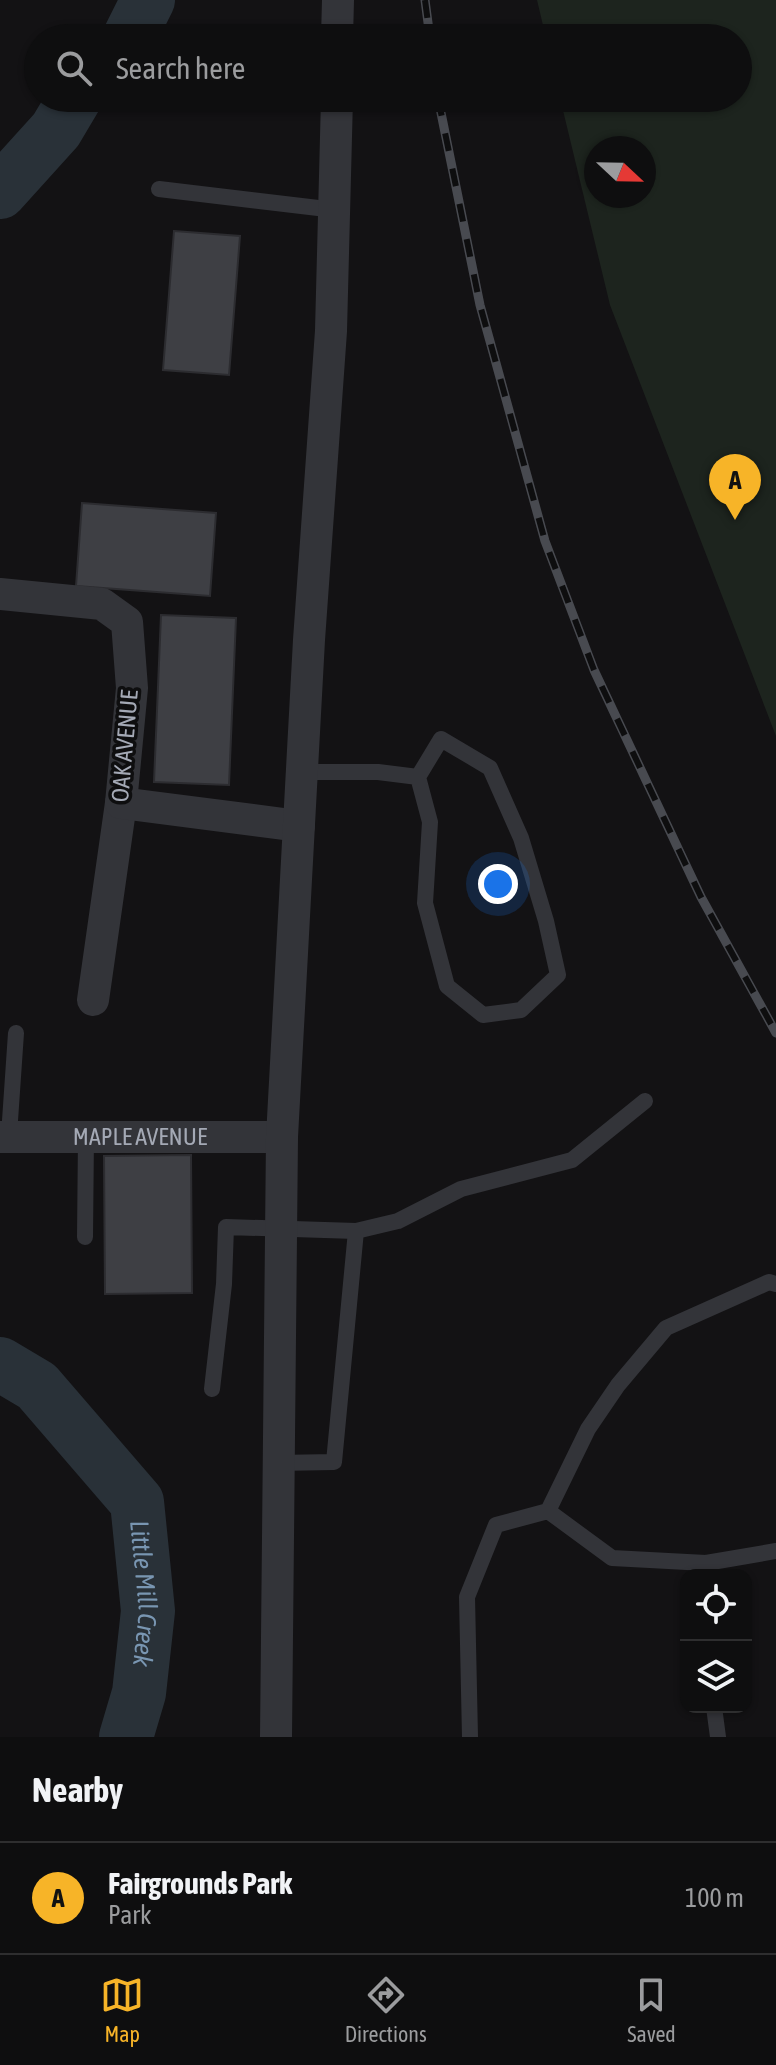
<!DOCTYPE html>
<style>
body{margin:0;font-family:"Asap Condensed",sans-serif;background:#171718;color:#f1f3f6}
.controls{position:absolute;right:24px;bottom:24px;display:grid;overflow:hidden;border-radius:16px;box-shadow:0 2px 6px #0004}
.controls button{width:72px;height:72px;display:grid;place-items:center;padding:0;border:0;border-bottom:2px solid #2e2e2f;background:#0e0e0f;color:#f1f3f6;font:40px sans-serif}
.compass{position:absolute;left:584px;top:136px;width:72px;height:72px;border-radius:50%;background:#0e0e0f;box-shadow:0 2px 6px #0004;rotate:112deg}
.you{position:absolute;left:498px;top:884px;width:28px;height:28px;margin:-20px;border:6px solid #fff;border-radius:50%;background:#1a73e8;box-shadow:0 0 0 12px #1a73e833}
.badge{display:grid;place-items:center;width:52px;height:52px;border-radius:50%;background:#f7b428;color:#111;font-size:26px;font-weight:700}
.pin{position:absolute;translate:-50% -66px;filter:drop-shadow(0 2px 4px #0008)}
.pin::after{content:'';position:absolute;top:42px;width:28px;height:24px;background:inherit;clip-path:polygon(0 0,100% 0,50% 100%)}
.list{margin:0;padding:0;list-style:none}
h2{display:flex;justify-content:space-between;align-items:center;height:104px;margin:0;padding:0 32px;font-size:34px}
h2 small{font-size:26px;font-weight:400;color:#9b9c9e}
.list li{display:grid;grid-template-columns:52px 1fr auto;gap:24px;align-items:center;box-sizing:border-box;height:112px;padding:0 32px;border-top:2px solid #2e2e2f}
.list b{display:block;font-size:30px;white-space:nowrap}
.list p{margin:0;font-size:26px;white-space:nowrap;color:#9b9c9e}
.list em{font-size:26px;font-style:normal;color:#9b9c9e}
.icon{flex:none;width:44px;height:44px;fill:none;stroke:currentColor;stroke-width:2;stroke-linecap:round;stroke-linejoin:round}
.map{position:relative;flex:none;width:776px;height:1737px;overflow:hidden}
.search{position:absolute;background:#0e0e0f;box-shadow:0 2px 6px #0004;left:24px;right:24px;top:24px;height:88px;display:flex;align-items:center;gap:20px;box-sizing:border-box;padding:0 28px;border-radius:44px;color:#9b9c9e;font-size:30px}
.sheet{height:216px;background:#0e0e0f}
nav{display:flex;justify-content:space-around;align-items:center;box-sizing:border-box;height:112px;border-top:2px solid #2e2e2f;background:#0e0e0f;font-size:22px;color:#9b9c9e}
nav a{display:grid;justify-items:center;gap:4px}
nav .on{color:#f7b428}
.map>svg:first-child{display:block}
.green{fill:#1d241e;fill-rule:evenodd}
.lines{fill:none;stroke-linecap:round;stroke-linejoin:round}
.river{stroke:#293138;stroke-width:54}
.building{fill:#3e3f44;stroke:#2c2c30;stroke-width:2}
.service{stroke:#333439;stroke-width:16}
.minor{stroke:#333439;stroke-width:32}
.rail-casing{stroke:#484a50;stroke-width:9}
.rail{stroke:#0e0e0f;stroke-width:6;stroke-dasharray:18;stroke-linecap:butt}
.labels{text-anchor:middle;stroke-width:7;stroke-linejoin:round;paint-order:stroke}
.street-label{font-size:24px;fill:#a4a9b5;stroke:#0e0e0f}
.water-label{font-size:26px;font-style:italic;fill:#7996b2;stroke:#0e0e0f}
</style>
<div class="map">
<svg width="776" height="1737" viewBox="0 0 776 1737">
<rect width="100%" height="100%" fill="#131214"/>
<!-- green -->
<path class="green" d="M537,0H776V736L610,305L560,98H738V38H546ZM596,148H644V196H596Z"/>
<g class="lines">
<!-- river -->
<g class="river">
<path d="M129,38L148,0"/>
<path d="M0,192L56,130L75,98"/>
<path id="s1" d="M0,1364L37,1386L137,1502L148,1611L139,1693L126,1737"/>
</g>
</g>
<!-- building -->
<path class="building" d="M174,231L240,236L229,375L163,370Z
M82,503L216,513L210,596L76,586Z
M161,615L236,618L229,785L154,782Z
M191,1155L192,1293L105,1294L104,1156Z"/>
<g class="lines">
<!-- service -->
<path class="service" d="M159,189L335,210
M302,772H378L418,777L430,822L425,903L447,986L483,1015L521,1010L558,975L546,921L521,838L490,768L441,739L418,777
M9,1135L16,1033
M85,1237L86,1136
M212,1389L224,1284L226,1227L356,1231L398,1221L461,1189L572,1160L645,1101
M277,1463L334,1462L356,1231
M548,1511L588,1429L618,1385L666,1328L769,1282L776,1284
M706,1563L776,1551
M714,1707L718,1737
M470,1737L467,1597L496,1525L548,1511L612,1558L706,1563V1575"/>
<!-- minor -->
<g class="minor">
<path d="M337,38L338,0"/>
<path d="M0,594L102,604L127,622L132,688L121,803L93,1000"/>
<path d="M121,803L299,826"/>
<path id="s2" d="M0,1137H282"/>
<path d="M276,1737L282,1137L309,640L331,331L337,98"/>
</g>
<!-- rail casing -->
<g class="rail-casing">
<path id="rail" d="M425,0L430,38
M438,98L480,305L545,541L594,670L701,897L776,1033"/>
</g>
<!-- rail -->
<use href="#rail" class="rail"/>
</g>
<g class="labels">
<!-- street labels -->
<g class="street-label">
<text transform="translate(125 746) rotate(-85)" y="8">OAK AVENUE</text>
<text dy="8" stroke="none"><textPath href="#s2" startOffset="140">MAPLE AVENUE</textPath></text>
</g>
<!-- water labels -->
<g class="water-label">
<text dy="9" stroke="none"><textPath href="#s1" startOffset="288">Little Mill Creek</textPath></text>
</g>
</g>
</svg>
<div class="controls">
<button><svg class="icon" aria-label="locate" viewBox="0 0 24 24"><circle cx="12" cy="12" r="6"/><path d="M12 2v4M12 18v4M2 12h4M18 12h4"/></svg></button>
<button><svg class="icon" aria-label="layers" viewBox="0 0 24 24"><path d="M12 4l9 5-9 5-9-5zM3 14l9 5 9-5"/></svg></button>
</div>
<svg class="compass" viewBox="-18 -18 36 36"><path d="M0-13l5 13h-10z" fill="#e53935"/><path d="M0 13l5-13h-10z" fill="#9b9c9e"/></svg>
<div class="you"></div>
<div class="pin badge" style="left:735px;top:520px">A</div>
<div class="search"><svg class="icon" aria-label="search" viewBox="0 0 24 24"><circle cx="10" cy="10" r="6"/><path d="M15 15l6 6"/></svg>Search here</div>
</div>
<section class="sheet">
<h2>Nearby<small></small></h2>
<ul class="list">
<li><span class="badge">A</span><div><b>Fairgrounds Park</b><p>Park</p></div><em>100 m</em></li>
</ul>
</section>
<nav>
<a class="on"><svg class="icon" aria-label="map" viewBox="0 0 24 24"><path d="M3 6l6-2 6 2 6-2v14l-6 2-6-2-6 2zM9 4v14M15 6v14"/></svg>Map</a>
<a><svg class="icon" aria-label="directions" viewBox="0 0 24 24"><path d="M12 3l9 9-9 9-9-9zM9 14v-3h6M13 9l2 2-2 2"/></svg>Directions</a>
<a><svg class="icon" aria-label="saved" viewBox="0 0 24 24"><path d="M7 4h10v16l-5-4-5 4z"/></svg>Saved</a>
</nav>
